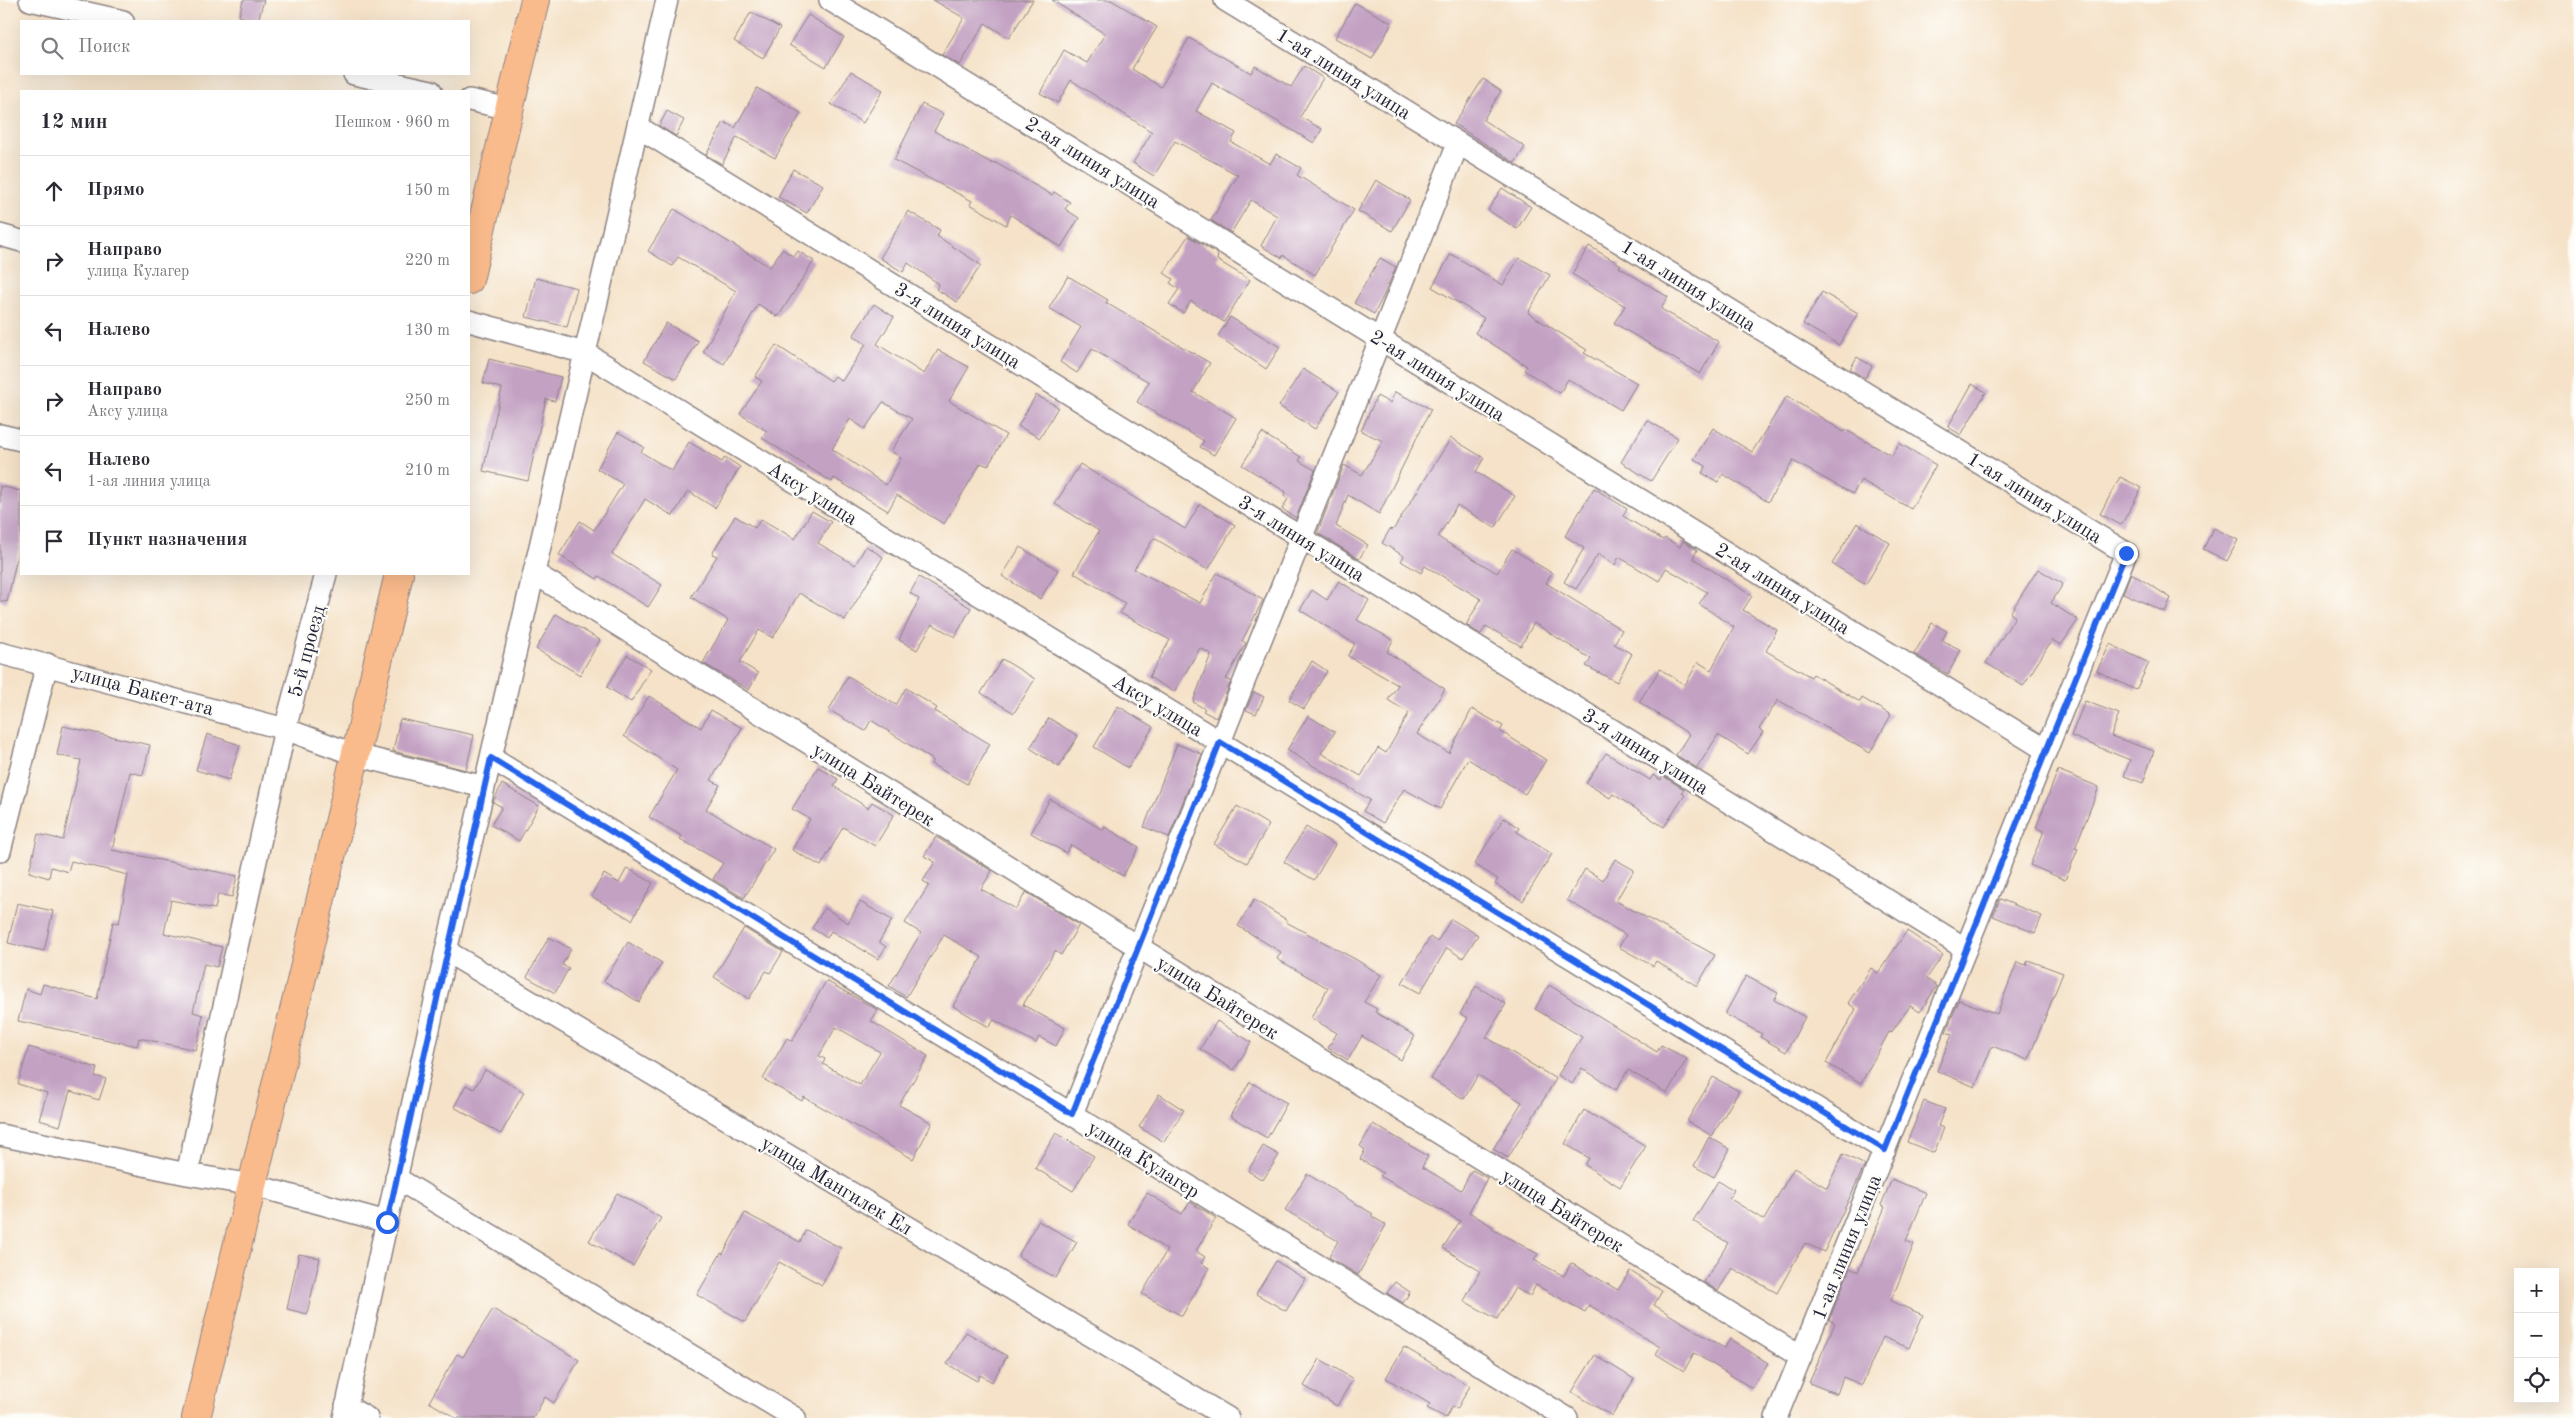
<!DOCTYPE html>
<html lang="ru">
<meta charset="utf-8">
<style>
body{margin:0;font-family:"Old Standard TT",serif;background:#f7f7f7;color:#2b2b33}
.controls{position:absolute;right:15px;bottom:15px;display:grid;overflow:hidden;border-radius:0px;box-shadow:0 5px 20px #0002}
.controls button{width:45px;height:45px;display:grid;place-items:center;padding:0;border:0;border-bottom:1px solid #e1e1e2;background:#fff;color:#2b2b33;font:25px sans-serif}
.stop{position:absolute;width:15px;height:15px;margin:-11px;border:4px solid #2563eb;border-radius:50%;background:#fff}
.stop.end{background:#2563eb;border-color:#fff;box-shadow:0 1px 5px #0008}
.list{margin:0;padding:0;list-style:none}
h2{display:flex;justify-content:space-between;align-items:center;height:65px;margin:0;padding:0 20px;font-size:21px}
h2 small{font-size:16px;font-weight:400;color:#7c7c81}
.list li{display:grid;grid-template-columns:32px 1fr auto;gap:15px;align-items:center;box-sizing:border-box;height:70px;padding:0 20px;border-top:1px solid #e1e1e2}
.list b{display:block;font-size:19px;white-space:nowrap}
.list p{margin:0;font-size:16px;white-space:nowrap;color:#7c7c81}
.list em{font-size:16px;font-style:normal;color:#7c7c81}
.icon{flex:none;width:28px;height:28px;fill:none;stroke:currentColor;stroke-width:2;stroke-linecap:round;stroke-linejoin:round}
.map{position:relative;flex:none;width:2574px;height:1418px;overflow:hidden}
.search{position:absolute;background:#fff;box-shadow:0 5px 20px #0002;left:20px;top:20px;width:450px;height:55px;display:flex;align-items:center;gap:12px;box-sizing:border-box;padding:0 18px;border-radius:0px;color:#7c7c81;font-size:19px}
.panel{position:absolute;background:#fff;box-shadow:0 5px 20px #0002;left:20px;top:90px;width:450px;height:485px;border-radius:0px}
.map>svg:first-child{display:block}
.building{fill:#c3a1c3;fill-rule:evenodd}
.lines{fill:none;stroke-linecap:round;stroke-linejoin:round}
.minor-casing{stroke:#8c8282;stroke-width:24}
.primary-casing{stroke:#8c8282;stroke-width:30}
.minor{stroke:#fff;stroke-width:21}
.primary{stroke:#fabb8c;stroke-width:28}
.route{stroke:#2563eb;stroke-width:6}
.labels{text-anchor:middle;stroke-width:4.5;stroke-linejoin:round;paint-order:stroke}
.street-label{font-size:20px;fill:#22223b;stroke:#fdfcf7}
</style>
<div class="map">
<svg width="2574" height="1418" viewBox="0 0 2574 1418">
<rect width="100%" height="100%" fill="#fdfcf7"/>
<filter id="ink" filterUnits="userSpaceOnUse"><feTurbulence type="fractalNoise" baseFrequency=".02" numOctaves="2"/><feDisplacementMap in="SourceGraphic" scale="10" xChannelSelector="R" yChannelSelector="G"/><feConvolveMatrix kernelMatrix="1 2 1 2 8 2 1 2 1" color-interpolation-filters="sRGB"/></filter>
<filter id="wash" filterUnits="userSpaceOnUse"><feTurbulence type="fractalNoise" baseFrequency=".0096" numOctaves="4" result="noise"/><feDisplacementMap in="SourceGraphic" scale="20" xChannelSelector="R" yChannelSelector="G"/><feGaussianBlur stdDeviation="1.12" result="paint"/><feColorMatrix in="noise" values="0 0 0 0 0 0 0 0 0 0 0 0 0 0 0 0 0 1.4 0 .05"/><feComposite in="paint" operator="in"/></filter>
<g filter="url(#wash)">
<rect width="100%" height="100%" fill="#f5e2c8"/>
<g id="blocks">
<!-- building -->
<path class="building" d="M243,0H264L258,21L239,16Z
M933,0H1033L1009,38L985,23L960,65L942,55L964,18Z
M1052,0H1111L1157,27L1132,69L1161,87L1189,38L1251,73L1255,66L1291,87L1304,66L1323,78L1300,117L1322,129L1314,143L1212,83L1196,111L1236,133L1231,142L1270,164L1276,154L1301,168L1297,175L1354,210L1315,275L1283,255L1282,258L1261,246L1277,216L1251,200L1231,233L1211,220L1238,175L1175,141L1154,176L1133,163L1152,132L1071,80L1058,103L1040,93L1064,50L1087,63L1105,34Z
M1355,3L1392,23L1372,59L1335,38Z
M751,12L780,28L763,58L734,41Z
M808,15L844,37L826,67L789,45Z
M851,71L883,90L863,123L831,104Z
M1483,79L1501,91L1483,120L1525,147L1515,163L1454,124Z
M757,88L801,113L775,158L737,137L722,164L706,155L724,122L735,128Z
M922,104L943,114L934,131L993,164L994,162L1052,195L1054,192L1070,202L1065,209L1079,218L1061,247L1011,215L1006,225L970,204L972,201L894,160Z
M667,111L684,120L676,136L659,126Z
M793,169L823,185L807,213L778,197Z
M1376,180L1410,200L1392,231L1358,211Z
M1502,188L1531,207L1517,229L1488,210Z
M674,209L770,267L782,249L794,257L798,251L814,261L778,317L758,304L724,364L703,352L736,291L678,257L672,266L648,251Z
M908,211L940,230L937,236L981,265L957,302L936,289L939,284L908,263L903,272L880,258Z
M1188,236L1218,254L1217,260L1250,280L1224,322L1191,301L1183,313L1169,304L1179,289L1170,283L1173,279L1164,273Z
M1589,246L1621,265L1619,267L1668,297L1661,309L1719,342L1700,374L1614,323L1625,306L1572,274Z
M1451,254L1503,285L1519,258L1550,275L1528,313L1587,350L1584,353L1637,383L1621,410L1568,379L1560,393L1524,370L1527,366L1475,333L1484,318L1432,287Z
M1380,258L1396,267L1383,297L1374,314L1354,303Z
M1068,276L1108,300L1106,303L1210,363L1193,392L1236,418L1214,455L1200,447L1204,441L1137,402L1149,382L1092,349L1077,373L1060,362L1081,327L1049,308Z
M536,278L577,288L567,327L526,317Z
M1822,292L1858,313L1839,345L1803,324Z
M874,304L894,317L877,344L924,374L938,350L969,367L949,401L1006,435L988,466L981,463L944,524L897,495L888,511L834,478L832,482L762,438L767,431L740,414L762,381L755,377L776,345L831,381L835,376L842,381L866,344L853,336ZM883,402L912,419L891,451L901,458L886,485L832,449L850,419L865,429Z
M1230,317L1280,347L1266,369L1218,336Z
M666,323L698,341L676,379L644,361Z
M1857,357L1872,366L1865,378L1850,369Z
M489,359L561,377L555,401L546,399L528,481L483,471L502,388L483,383Z
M1303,369L1339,392L1315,429L1279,406Z
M1972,384L1986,392L1961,435L1948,427Z
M1395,392L1431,409L1379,514L1348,495L1336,526L1368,545L1359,559L1318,533V531L1344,465L1362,475L1383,441L1361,431L1377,396L1390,403Z
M1036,395L1058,407L1040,438L1018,426Z
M1787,396L1844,432L1846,430L1892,456L1899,443L1936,465L1911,509L1861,480L1853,494L1793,461L1768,502L1723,474L1718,482L1702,473L1706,466L1694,459L1713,428L1752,452Z
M1647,420L1678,438L1651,481L1621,462Z
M618,432L644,447L641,452L672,471L689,442L722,462L725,457L740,467L715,508L688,491L673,516L645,499L612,554L662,585L648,607L599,576L597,579L559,555L580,521L594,530L623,484L597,469Z
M1262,433L1301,457L1299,461L1315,470L1296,518L1282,509L1288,499L1284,496L1286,492L1242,465Z
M1451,438L1484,458L1476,472L1515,496L1495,528L1457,505L1438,537L1497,573L1512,549L1552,573L1546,583L1622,630L1614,644L1632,654L1617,682L1586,666L1591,659L1534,623L1521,646L1486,626L1481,634L1466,625L1481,599L1425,566L1421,573L1401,561L1404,556L1382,543L1390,529L1393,530Z
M1080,464L1185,529L1200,504L1235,525L1208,570L1154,538L1134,569L1200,603L1217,573L1263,600L1242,641L1246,643L1226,679L1231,681L1216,718L1203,711L1205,709L1193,702L1211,654L1200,648L1174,692L1149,677L1170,640L1120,613L1125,603L1074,573L1099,531L1055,504Z
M2120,477L2142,488L2121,525L2100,514Z
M0,486L21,491V539L7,602L0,601Z
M1594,488L1627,509L1623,516L1663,540L1665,538L1680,547L1683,541L1697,550L1693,558L1752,596L1743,610L1777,630L1766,651L1811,677L1813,674L1860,702L1862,698L1891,715L1870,753L1778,700L1759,729L1763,732L1748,754L1718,735L1697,768L1676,755L1689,734L1639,702L1660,669L1685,685L1698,662L1711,670L1734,627L1699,604L1707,592L1666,568L1659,581L1619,557L1615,565L1598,554L1576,589L1564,582L1584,548L1565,536Z
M812,511L831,522L818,543L855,565L866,546L883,557L845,620L799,593L773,638L759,630L740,662L758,673L749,690L703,663L728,620L691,597L717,556L712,554L735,516L755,528L761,519L795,539Z
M1857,523L1890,543L1866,584L1832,564Z
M2214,528L2238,540L2227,561L2203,549Z
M1020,547L1058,570L1040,599L1002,576Z
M2038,569L2063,584L2051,603L2078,620L2061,645L2052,640L2023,686L1986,663L2015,617L2010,613Z
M2131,573L2171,598L2165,612L2123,593Z
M919,577L971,608L955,637L932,624L917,650L899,640L919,599L910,593Z
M1339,581L1369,600L1357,620L1393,640L1387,652L1445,689L1417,734L1449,753L1472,709L1503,726L1500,731L1546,760L1525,794L1468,759L1440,809L1404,789L1383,823L1363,811L1370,800L1287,750L1308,716L1335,732L1321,753L1361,776L1378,748L1386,753L1409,713L1388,700L1398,685L1348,656L1355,644L1300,610L1312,590L1327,600Z
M556,614L600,640L580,675L536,649Z
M1932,623L1947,631L1942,640L1961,650L1948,674L1914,654Z
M2110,644L2149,663L2136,690L2097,671Z
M627,655L651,669L631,702L607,687Z
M1002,659L1035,679L1014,713L981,693Z
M1312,661L1327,671L1304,709L1289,700Z
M848,676L896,705L906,688L937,708L935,711L990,744L967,784L931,764L933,760L871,720L865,731L829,710Z
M1254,692L1264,697L1256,714L1246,710Z
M649,696L701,728L711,710L742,728L711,780L720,785L706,809L774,849L744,898L713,879L723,863L680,839L682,836L649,817L677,770L624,736Z
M2085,701L2119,714L2111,736L2154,751L2143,783L2124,776L2130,760L2071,736Z
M1118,706L1153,727L1128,768L1094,747Z
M1049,718L1078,736L1059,767L1030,748Z
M400,719L474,735L466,770L393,751Z
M63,726L150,745L143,775L130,772L112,850L237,876L232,897L218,894L215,909L171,900L164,933L222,947L217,967L204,964L193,1012L203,1015L196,1050L139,1038L137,1046L18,1021L26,989L40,994L43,984L97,999L113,922L119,923L128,875L71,861L68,872L51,867L49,878L29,872L38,834L63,840L81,760L57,755Z
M207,734L240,745L229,780L196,770Z
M1177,744L1202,754L1169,837L1144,827Z
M1606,753L1650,780L1653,775L1661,780L1663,776L1684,789L1682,793L1685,795L1664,827L1613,794L1610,798L1586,783Z
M818,767L838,779L834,786L868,808L872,802L894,815L875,846L843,827L821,866L792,850L810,819L792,809Z
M2058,770L2099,787L2075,848L2078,849L2065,880L2030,865L2044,831L2036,828Z
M502,784L539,806L519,841L491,825L502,807L493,802Z
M1050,799L1103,830L1105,827L1139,847L1123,876L1071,845L1066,853L1031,833Z
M1237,806L1269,825L1247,863L1214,844Z
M1504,818L1519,828L1517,832L1552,854L1523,901L1495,884L1498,879L1474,864Z
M1306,827L1335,845L1314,880L1284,862Z
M936,837L992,871L981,889L1016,909L1026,892L1079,925L1061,955L1055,951L1023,1005L1065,1028L1056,1046L1039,1037L1036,1043L994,1020L989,1027L953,1006L982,957L944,935L906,997L889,986L921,933L905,923L929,885L923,881L935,862L924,856Z
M1615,859L1634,870L1616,901L1715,955L1697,986L1656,961L1653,966L1619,947L1626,935L1567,900L1585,869L1603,880Z
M627,868L653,883L632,920L591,896L604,874L619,883Z
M2000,899L2042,916L2035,933L1993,916Z
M1254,900L1287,920L1286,922L1355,959L1381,975L1364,1002L1377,1009L1375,1012L1415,1036L1401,1060L1362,1036L1348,1060L1328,1048L1337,1033L1311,1018L1328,988L1277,959L1281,952L1238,926Z
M860,902L892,920L879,942L886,947L878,959L831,931L827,938L812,928L825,908L848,923Z
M17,903L53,911L44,951L8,943Z
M1451,919L1478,935L1463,958L1447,948L1420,993L1402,983L1430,937L1437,942Z
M744,928L783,952L770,973L766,971L749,999L714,977Z
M1907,931L1943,955L1927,978L1937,986L1920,1012L1910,1006L1891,1033L1889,1032L1861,1083L1826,1063L1856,1009L1848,1003L1871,968L1878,973Z
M549,937L571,949L562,965L569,968L555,993L527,977Z
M628,942L662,963L639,1002L604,981Z
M2028,960L2063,973L2028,1060L1992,1046L1975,1087L1937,1071L1952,1034L1946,1032L1959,1000L1997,1014L2017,962L2026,965Z
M1746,976L1778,993L1774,1000L1805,1017L1786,1052L1760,1037L1762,1034L1725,1014Z
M826,981L878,1010L871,1021L928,1056L899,1105L932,1123L913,1159L804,1097L802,1101L763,1079L787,1038L792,1041ZM836,1027L880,1052L860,1085L823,1064L825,1059L819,1056Z
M1549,985L1657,1052L1661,1045L1687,1059L1667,1093L1628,1070L1616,1090L1582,1068L1572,1084L1558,1075L1582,1037L1535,1009Z
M1476,986L1506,1004L1486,1037L1556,1079L1508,1158L1493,1149L1522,1102L1478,1075L1464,1099L1431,1079L1468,1018L1460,1014Z
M1217,1021L1251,1042L1234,1070L1200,1049Z
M29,1047L97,1068L95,1076L106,1079L99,1100L70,1091L60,1126L39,1120L47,1093L18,1084Z
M485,1070L524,1092L501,1134L454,1107L466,1085L474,1089Z
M1713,1077L1739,1091L1712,1136L1687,1121Z
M1250,1082L1287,1103L1267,1138L1230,1116Z
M1159,1094L1184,1110L1164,1142L1139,1127Z
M1924,1101L1945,1109L1938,1126L1944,1128L1934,1153L1907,1142Z
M1584,1110L1646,1146L1620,1187L1585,1165L1589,1158L1565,1144Z
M1373,1124L1428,1156L1422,1167L1461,1190L1472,1170L1487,1178L1469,1212L1493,1227L1492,1229L1538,1254L1534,1260L1564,1276L1571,1263L1618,1290L1630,1271L1662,1291L1654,1305L1724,1348L1730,1339L1768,1363L1752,1388L1694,1353L1684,1371L1656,1354L1660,1347L1589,1305L1585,1312L1536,1285L1530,1296L1515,1288L1497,1319L1464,1301L1480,1271L1443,1248L1460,1221L1380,1176L1383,1173L1360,1159L1365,1150L1360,1146Z
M1056,1133L1094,1156L1073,1191L1035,1168Z
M1709,1137L1730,1149L1714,1177L1694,1166Z
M1263,1146L1279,1155L1263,1180L1248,1171Z
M1843,1154L1865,1165L1824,1252L1805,1243L1777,1293L1732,1268L1718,1291L1704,1282L1728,1243L1693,1221L1718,1181L1734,1190L1729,1198L1764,1220L1794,1168L1827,1188Z
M1307,1174L1373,1214L1371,1216L1386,1225L1358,1275L1329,1257L1338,1241L1285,1210Z
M1892,1179L1926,1193L1906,1241L1914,1244L1891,1301L1923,1315L1909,1348L1883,1337L1862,1385L1843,1377L1837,1394L1809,1383L1835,1323L1829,1320L1850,1268L1858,1272L1885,1207L1881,1205Z
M617,1193L661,1218L633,1266L589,1241Z
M1147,1193L1182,1214L1190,1202L1216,1218L1196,1251L1205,1257L1201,1263L1209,1268L1182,1316L1142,1294L1167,1250L1128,1224Z
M745,1213L800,1242L806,1230L841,1248L822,1285L779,1262L745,1322L697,1295L721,1253L723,1254Z
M1038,1221L1077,1242L1056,1278L1018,1256Z
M299,1254L320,1258L307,1314L287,1309Z
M1276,1261L1305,1279L1286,1311L1256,1294Z
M1395,1282L1410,1292L1403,1303L1387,1293Z
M493,1309L579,1360L554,1403L545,1397L533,1418H456L429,1402L457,1354L463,1357Z
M966,1332L1007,1356L992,1382L980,1375L977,1381L947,1364Z
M1404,1347L1470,1386L1457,1409L1452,1406L1446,1418L1427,1408L1430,1404L1386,1378Z
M1595,1355L1634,1379L1612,1416L1572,1392Z
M1320,1359L1353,1379L1337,1406L1304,1386Z"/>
</g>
</g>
<g filter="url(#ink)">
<use href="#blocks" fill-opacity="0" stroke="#8c8282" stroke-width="1"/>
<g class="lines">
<!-- minor casing -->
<g class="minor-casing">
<path id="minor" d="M30,0L123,21
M830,0L2046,750
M1225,0L2126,553L1776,1418
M354,74L431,91
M469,100L510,109
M638,127L1966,949
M0,235L21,241
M469,321L585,353L1885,1150
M0,435L21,440
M534,573L1801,1357
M0,653L285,729L356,755L484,787
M491,758L1567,1418
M0,851L47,664
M446,951L1228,1418
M1072,1114L1458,144
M0,1135L187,1174L285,729L326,574
M187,1174L253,1185L387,1222
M396,1178L795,1418
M346,1406L367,1418
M344,1418L446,951L667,0"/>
</g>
<!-- primary casing -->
<g class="primary-casing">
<path id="primary" d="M469,280L535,0
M196,1418L399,574"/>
</g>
<!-- minor -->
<use href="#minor" class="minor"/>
<!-- primary -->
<use href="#primary" class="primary"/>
</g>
</g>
<g class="lines" filter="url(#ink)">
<!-- route -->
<path class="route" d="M387,1222L491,758L1072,1114L1220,742L1885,1150L2126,553"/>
</g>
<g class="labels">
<!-- street labels -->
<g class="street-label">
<text transform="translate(1344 73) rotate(32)" y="7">1-ая линия улица</text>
<text transform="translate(1093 162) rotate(32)" y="7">2-ая линия улица</text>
<text transform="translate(1689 285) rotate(32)" y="7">1-ая линия улица</text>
<text transform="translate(958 325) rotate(32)" y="7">3-я линия улица</text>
<text transform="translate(1438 375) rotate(32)" y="7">2-ая линия улица</text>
<text transform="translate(813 493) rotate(32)" y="7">Аксу улица</text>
<text transform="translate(2035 497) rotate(32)" y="7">1-ая линия улица</text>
<text transform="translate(1302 538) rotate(32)" y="7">3-я линия улица</text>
<text transform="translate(1783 588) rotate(32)" y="7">2-ая линия улица</text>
<text transform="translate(306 651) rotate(-75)" y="7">5-й проезд</text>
<text transform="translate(143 690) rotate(15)" y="7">улица Бакет-ата</text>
<text transform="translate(1158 705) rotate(31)" y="7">Аксу улица</text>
<text transform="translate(1646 751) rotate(32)" y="7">3-я линия улица</text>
<text transform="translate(874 784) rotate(32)" y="7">улица Байтерек</text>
<text transform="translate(1218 997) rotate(32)" y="7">улица Байтерек</text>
<text transform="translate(1144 1159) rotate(32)" y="7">улица Кулагер</text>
<text transform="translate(837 1185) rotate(31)" y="7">улица Мангилек Ел</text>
<text transform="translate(1563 1210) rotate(32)" y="7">улица Байтерек</text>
<text transform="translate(1846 1247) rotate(-68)" y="7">1-ая линия улица</text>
</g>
</g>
</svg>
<div class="controls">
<button>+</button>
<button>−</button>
<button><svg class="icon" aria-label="locate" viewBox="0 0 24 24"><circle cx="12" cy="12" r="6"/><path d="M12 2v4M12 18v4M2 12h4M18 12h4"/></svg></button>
</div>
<div class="stop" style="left:387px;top:1222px"></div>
<div class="stop end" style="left:2126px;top:553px"></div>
<div class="search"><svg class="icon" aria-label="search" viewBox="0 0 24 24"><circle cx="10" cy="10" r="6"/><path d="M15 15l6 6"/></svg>Поиск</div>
<section class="panel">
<h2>12 мин<small>Пешком · 960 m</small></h2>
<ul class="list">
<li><svg class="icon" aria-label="ahead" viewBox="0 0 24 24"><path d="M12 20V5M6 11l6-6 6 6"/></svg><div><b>Прямо</b></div><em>150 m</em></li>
<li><svg class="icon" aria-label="right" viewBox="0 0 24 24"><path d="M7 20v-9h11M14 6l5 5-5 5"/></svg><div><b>Направо</b><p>улица Кулагер</p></div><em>220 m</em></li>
<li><svg class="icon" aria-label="left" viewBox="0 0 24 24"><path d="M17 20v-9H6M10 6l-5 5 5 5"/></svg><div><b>Налево</b></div><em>130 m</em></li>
<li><svg class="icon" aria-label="right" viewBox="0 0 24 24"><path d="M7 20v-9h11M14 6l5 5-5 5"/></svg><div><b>Направо</b><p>Аксу улица</p></div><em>250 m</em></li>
<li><svg class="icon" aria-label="left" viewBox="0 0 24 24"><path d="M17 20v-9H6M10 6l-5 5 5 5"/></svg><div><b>Налево</b><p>1-ая линия улица</p></div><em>210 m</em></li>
<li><svg class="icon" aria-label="arrive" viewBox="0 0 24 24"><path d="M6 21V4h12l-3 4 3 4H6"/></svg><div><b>Пункт назначения</b></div></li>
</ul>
</section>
</div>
